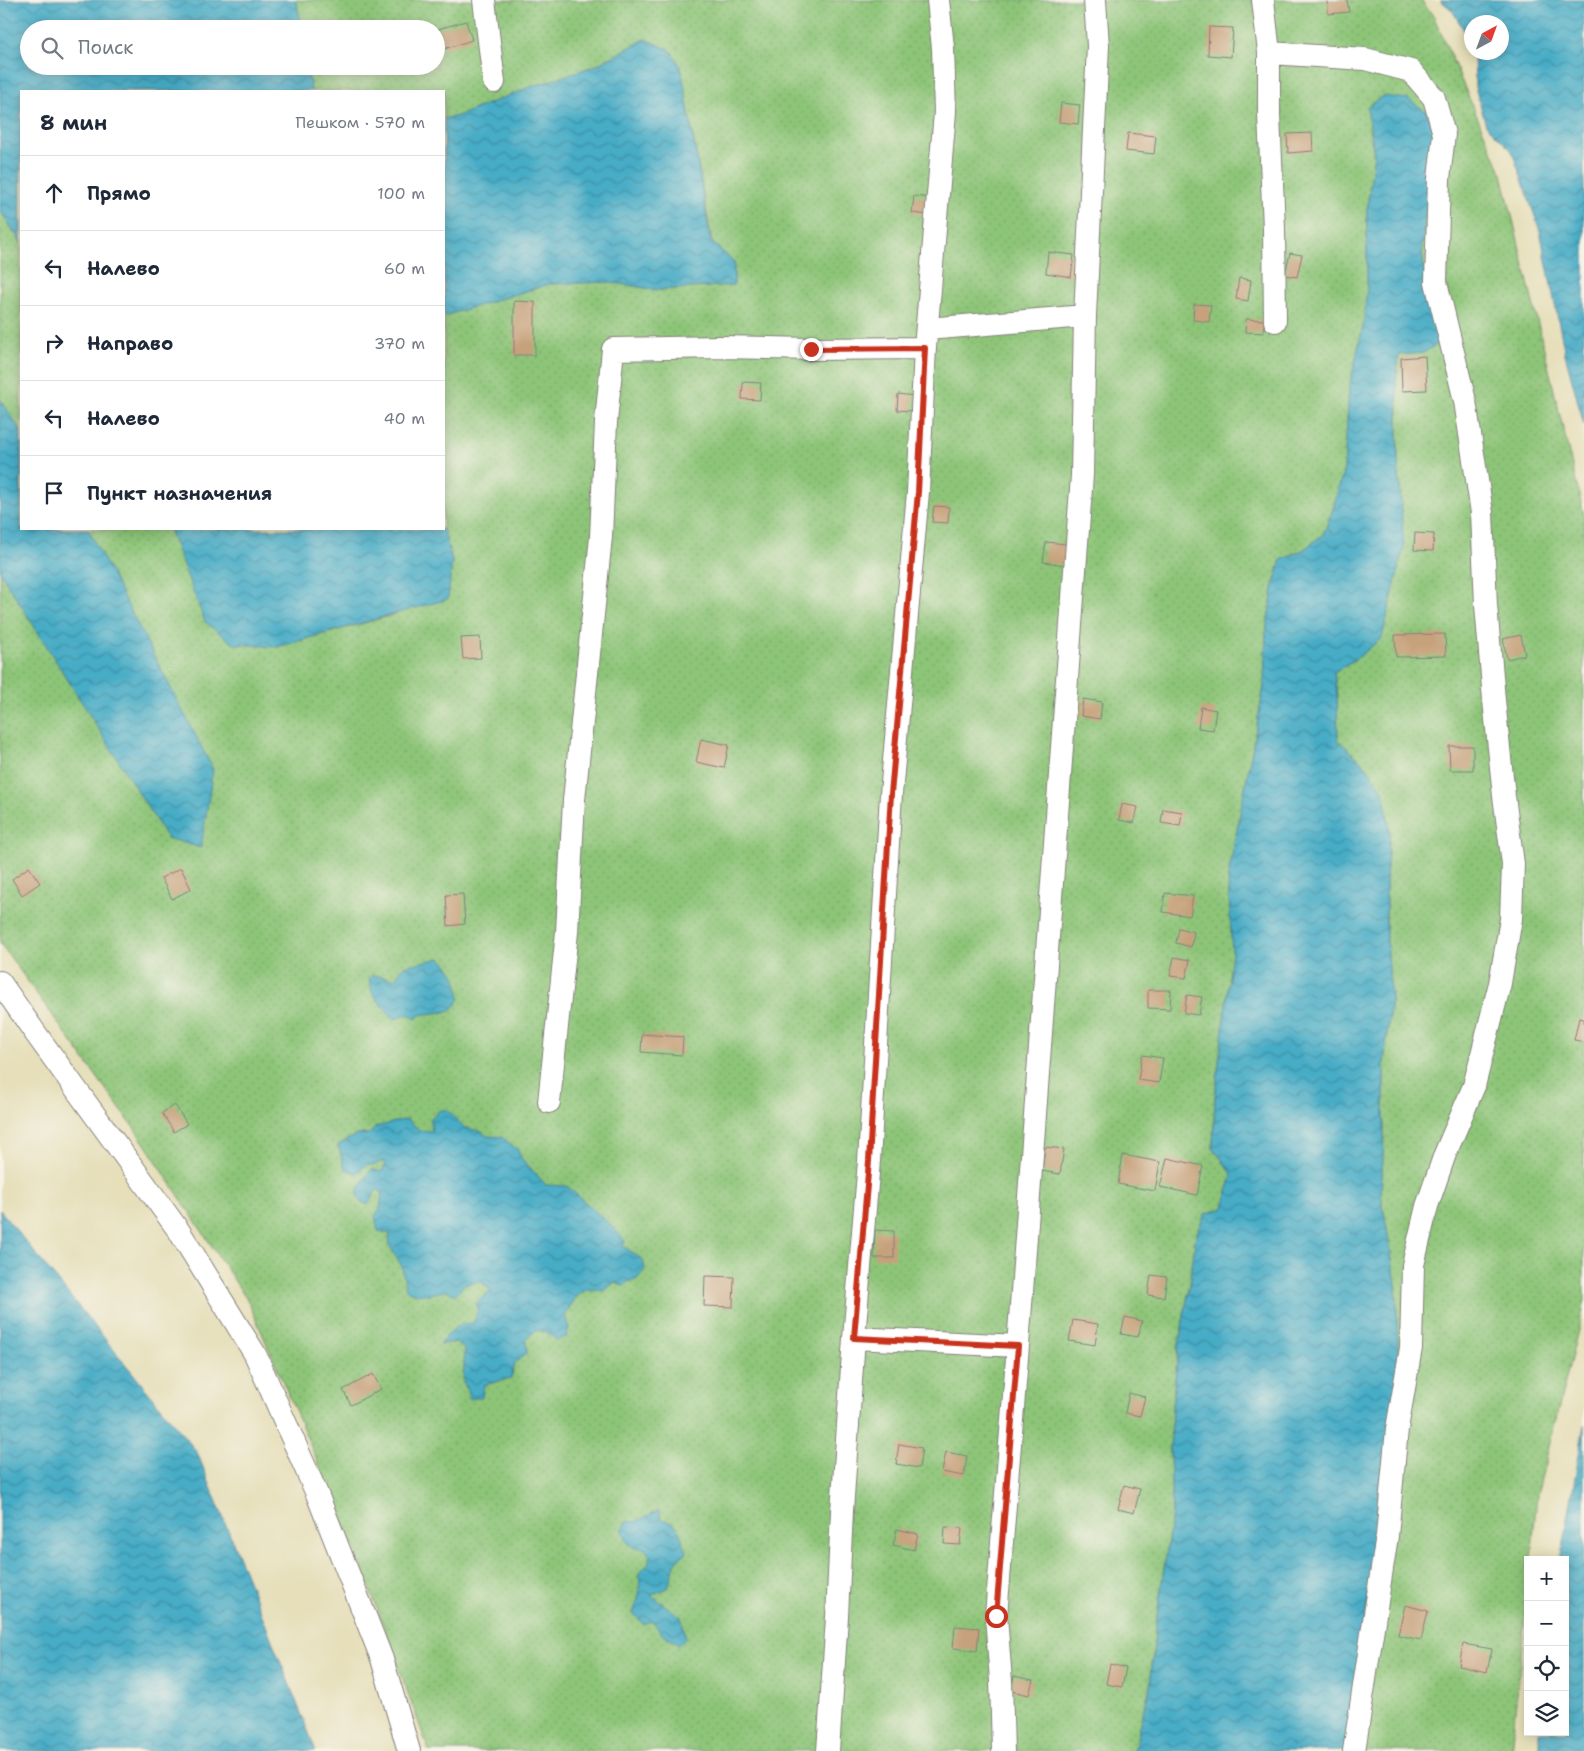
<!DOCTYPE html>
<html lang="ru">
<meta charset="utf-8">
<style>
body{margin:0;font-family:"Shantell Sans",sans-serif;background:#f2f2f3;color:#1f2937}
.controls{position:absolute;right:15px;bottom:15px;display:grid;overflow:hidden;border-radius:0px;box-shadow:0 2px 12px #0003}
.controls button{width:45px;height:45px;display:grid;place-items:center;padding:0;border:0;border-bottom:1px solid #e0e1e3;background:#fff;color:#1f2937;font:25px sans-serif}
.compass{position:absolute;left:1464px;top:15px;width:45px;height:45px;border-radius:50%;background:#fff;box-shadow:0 2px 12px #0003;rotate:41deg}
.stop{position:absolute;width:15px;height:15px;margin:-11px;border:4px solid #c8321e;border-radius:50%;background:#fff}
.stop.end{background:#c8321e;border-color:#fff;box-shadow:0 1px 5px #0008}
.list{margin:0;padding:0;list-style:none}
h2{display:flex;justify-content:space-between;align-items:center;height:65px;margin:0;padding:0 20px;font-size:21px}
h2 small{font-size:16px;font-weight:400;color:#747a83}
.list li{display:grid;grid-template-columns:32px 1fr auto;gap:15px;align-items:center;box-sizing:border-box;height:75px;padding:0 20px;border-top:1px solid #e0e1e3}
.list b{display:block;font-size:19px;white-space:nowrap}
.list em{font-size:16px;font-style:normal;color:#747a83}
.icon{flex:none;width:28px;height:28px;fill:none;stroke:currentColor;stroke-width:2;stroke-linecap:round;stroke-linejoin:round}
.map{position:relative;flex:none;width:1584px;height:1751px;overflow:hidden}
.search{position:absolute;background:#fff;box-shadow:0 2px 12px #0003;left:20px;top:20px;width:425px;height:55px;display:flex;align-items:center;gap:12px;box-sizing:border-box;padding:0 18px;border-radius:28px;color:#747a83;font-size:19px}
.panel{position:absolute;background:#fff;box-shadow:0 2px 12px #0003;left:20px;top:90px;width:425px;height:440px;border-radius:0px}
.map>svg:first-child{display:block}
.garden{fill:url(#garden-dots);stroke:#58745a}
.water{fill:url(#water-waves);stroke:#346780}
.building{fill:#c6a17c}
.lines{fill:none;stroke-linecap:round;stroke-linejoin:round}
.minor-casing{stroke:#84807a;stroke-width:24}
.minor{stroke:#fff;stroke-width:22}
.route{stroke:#c8321e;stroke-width:6}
</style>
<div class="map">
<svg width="1584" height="1751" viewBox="0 0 1584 1751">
<defs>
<pattern id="garden-dots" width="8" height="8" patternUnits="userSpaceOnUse" patternTransform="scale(1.25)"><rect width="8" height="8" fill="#8dc578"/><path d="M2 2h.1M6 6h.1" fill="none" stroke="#79a969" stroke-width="1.8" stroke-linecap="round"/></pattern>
<pattern id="water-waves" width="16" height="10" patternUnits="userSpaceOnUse" patternTransform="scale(1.25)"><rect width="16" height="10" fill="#46acc6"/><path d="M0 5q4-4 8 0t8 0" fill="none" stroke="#3a8ca2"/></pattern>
</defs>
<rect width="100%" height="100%" fill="#f7f3e8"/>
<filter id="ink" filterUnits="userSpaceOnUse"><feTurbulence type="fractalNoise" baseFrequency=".02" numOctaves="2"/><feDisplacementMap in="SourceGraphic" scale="10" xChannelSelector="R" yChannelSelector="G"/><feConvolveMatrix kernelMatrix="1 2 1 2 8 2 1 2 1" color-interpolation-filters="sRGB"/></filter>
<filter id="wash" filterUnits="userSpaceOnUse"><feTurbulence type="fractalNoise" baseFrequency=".0096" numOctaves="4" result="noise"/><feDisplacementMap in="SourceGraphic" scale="20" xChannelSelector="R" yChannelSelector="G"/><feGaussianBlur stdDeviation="1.12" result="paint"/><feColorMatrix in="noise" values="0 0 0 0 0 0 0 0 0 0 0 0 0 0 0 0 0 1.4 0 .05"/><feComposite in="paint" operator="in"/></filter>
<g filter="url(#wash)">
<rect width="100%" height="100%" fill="#e6dfba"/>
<!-- garden -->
<path class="garden" d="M296,0H1421L1434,17L1502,174L1584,515V1306L1537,1495L1531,1560H1528V1588L1511,1751H1345L1397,1405L1398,1349L1396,1284L1381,1193L1384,1137V1063L1391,999L1386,927V876L1390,831L1364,764L1338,740L1337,696L1334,672L1360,656L1401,499L1398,461V412L1396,380L1399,355L1423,353L1426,288L1422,250L1425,214L1440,174L1369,129L1374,154L1367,210V286L1364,322L1349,389L1344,469L1333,509L1323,535L1303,550L1281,560L1274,584L1266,632L1264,687L1228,877L1232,952L1215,1097L1213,1147L1232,1174L1224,1208L1205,1214L1196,1235L1190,1284L1179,1343L1172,1407L1170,1452L1172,1514L1156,1623L1150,1687L1134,1751H429L358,1556L249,1303L139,1135L0,943V210L21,242V529H169L182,559L277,647L397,614L452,560L443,529L444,316L549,284L609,282L658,290L734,285V262L712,242L681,67L670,50L645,39L597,65L525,89L458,116L444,119V91H311L307,66H436V29H302Z"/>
<!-- water -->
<path class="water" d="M0,0H296L302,29H29V66H307L311,91H21V242L0,210Z
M1440,0H1584V425L1565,354L1540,231L1512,151L1486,125L1475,87L1474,53L1502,52V22H1472L1471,42L1452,10Z
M645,39L670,50L681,67L711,242L734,262V285L658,290L609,282L549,284L444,316V119L458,116L525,89L597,65Z
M1383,96L1408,99L1427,112L1438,142L1440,174L1425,214L1422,250L1426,288L1440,343L1423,353L1399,355L1396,380L1398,412V461L1404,547L1382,638L1360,656L1334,672L1337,696L1338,740L1364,764L1383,790L1390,831L1386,876V927L1391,999L1384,1063V1137L1381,1193L1396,1284L1398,1349L1397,1405L1345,1751H1134L1150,1687L1156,1623L1172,1514L1170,1452L1172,1407L1179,1343L1190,1284L1196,1235L1205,1214L1224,1208L1232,1174L1213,1147L1215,1097L1232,952L1228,877L1264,687L1266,632L1274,584L1281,560L1303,550L1323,535L1333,509L1344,469L1349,389L1364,322L1367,286V210L1374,154L1367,107Z
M0,399L21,431V529H88L213,769L201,848L167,838L0,572Z
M169,529H443L452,560L448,599L277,647L234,644L205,622Z
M441,958C455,971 458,981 460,999L451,1011L419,1015L416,1019L408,1014L394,1019L373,995L369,979L373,975L395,979L404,966Z
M440,1110H447L465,1128L480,1131L487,1136L502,1137L518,1150L522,1159L546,1185L567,1186L614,1228L625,1241L623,1246L643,1260L645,1270L636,1280L629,1281L624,1286L615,1282L604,1291C579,1285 576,1297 565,1316L569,1328L566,1337L557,1340L545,1331H535L526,1340L527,1353L515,1363L511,1378L484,1385L482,1397L470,1399L463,1380L465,1350L456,1342L440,1345C451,1332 455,1322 473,1324L478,1310L476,1303L491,1290L480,1281L465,1284L455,1295L446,1290C434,1294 416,1298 406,1289L402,1267L389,1245L390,1234L378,1231L375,1216L380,1210L382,1193L377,1189L368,1205L360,1201L357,1192L369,1172L373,1169L381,1172L386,1164L383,1161L374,1165L367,1164L357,1174L345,1169L338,1145L356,1135L369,1134L376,1127L407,1119L419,1130L432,1131L430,1119Z
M0,1210L197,1452L316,1751H0Z
M1584,1425V1751H1539V1732H1565V1560H1561Z
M659,1510L661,1518L677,1526L687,1552L676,1561L668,1588L651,1595L681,1617L686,1638L679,1644L661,1633L653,1621L643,1624L633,1613L639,1596L640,1572L648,1564L650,1556L644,1548H634L627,1542L622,1528L627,1521L635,1522Z"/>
<g id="blocks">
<!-- building -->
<path class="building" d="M1327,0H1347L1349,12L1328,14Z
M466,21L472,40L444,49L438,29Z
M1209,27L1233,28L1231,57L1208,55Z
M1061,103L1080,105L1078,124L1059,122Z
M1128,133L1156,136L1154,154L1126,151Z
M1312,133L1313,151L1288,153L1287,134Z
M914,196L931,198L929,215L912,213Z
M1048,252L1074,255L1071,277L1046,273Z
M1290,253L1302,255L1297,277L1285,275Z
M1239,278L1251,280L1248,301L1236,299Z
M514,301L535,302V355H514Z
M1194,304L1211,305L1209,322L1193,320Z
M1246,319L1264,320V333L1245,332Z
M1425,356L1427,390L1402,391L1401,358Z
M743,382L761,383L760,400L742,399Z
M898,394L914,396L912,411L897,410Z
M934,506L949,507L948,523L932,522Z
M1415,533L1434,534L1433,551L1414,550Z
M1046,542L1067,544L1065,565L1043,562Z
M1445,634L1446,656L1396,657L1395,635Z
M1521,635L1525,655L1507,659L1503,639Z
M480,637L481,658L463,659L461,638Z
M1083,699L1102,702L1100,719L1081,716Z
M1201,707L1216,710L1213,730L1198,728Z
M701,739L729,745L724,768L696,762Z
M1449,746H1473V770H1450Z
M1122,804L1138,807L1134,823L1119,820Z
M1163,809L1182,812L1180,826L1161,823Z
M29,867L40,883L22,895L12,879Z
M181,868L191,889L172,899L161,878Z
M1165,893L1193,896L1190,916L1163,912Z
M463,894L465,924L448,926L446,895Z
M1179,928L1194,932L1191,947L1176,943Z
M1174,957L1190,960L1186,978L1170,976Z
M1148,990H1171L1170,1009L1148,1008Z
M1187,995L1202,997L1199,1015L1184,1013Z
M1579,1018L1584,1019V1042L1574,1040Z
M642,1034L683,1037L682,1055L641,1052Z
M1142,1055L1163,1058L1159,1083L1138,1080Z
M175,1105L187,1124L174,1132L162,1113Z
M1045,1147L1064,1149L1060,1174L1042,1171Z
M1123,1155L1160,1162L1155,1191L1118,1184Z
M1167,1158L1203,1166L1197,1195L1160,1187Z
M875,1230L894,1231V1258H874Z
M1151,1275L1167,1277L1164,1297L1148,1295Z
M705,1276L734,1277L733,1307L704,1306Z
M1125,1317L1142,1321L1138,1337L1121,1334Z
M1073,1320L1098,1324L1095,1345L1069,1341Z
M373,1374L381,1389L351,1405L343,1390Z
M1129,1393L1145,1397L1140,1416L1125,1413Z
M899,1444L922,1448L919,1468L896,1464Z
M946,1452L967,1456L964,1476L942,1472Z
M1124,1485L1140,1489L1134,1513L1118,1509Z
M945,1527L962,1528L960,1545L944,1544Z
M897,1529L918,1534L914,1550L893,1545Z
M1405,1605L1428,1611L1421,1640L1398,1635Z
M955,1626L979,1628L977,1651L953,1648Z
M1463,1644L1492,1649L1487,1672L1459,1666Z
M1110,1664L1126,1668L1122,1687L1106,1684Z
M1014,1676L1033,1680L1029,1695L1011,1691Z"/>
</g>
</g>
<g filter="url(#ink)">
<use href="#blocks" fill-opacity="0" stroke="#84807a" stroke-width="1"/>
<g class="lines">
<!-- minor casing -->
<g class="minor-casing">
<path id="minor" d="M484,0L494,82
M1263,0L1269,53V115L1274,228L1275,321
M1269,53L1365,59L1411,71L1434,98L1444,134L1439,179L1436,282L1465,401L1482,513L1486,605L1494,700L1504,796L1513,864L1511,919L1500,983L1474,1086L1445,1154L1427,1206L1413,1265L1411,1348L1397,1429L1387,1536L1354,1751
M927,329L1085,316
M0,982L36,1034L179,1231L255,1354L317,1494L382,1659L409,1751
M549,1102L567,932L574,800L601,537L606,422L613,349L722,347L811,349L925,348
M854,1338L1018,1346
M828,1751L837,1617L842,1511L854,1338L869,1161L891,794L918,492L925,348L945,112L943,48L938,0
M1003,1751L1001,1681L996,1616L1018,1346L1082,475L1085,316L1098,46L1095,0"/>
</g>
<!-- minor -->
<use href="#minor" class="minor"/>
</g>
</g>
<g class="lines" filter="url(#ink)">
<!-- route -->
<path class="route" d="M811,349L925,348L918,492L891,794L869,1161L854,1338L1018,1346L996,1616"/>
</g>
</svg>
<div class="controls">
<button>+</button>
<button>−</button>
<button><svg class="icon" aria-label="locate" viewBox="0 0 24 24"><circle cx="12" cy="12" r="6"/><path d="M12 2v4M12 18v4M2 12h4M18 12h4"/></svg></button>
<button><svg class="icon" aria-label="layers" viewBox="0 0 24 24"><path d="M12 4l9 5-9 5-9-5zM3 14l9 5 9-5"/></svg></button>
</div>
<svg class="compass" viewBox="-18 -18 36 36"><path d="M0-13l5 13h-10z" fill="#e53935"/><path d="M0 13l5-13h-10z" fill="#747a83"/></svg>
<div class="stop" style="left:996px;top:1616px"></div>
<div class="stop end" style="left:811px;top:349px"></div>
<div class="search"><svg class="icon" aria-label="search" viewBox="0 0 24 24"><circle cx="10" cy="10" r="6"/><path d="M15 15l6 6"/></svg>Поиск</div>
<section class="panel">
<h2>8 мин<small>Пешком · 570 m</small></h2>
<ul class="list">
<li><svg class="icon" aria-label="ahead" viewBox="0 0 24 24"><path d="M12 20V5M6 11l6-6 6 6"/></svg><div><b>Прямо</b></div><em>100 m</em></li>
<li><svg class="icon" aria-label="left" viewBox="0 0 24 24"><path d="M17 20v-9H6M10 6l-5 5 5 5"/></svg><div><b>Налево</b></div><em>60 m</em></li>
<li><svg class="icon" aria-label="right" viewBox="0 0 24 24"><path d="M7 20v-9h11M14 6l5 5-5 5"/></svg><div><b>Направо</b></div><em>370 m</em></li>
<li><svg class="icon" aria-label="left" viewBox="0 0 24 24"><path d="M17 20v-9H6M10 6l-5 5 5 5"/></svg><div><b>Налево</b></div><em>40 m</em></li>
<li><svg class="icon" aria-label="arrive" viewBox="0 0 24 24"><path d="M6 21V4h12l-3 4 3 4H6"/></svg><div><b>Пункт назначения</b></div></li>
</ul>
</section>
</div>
